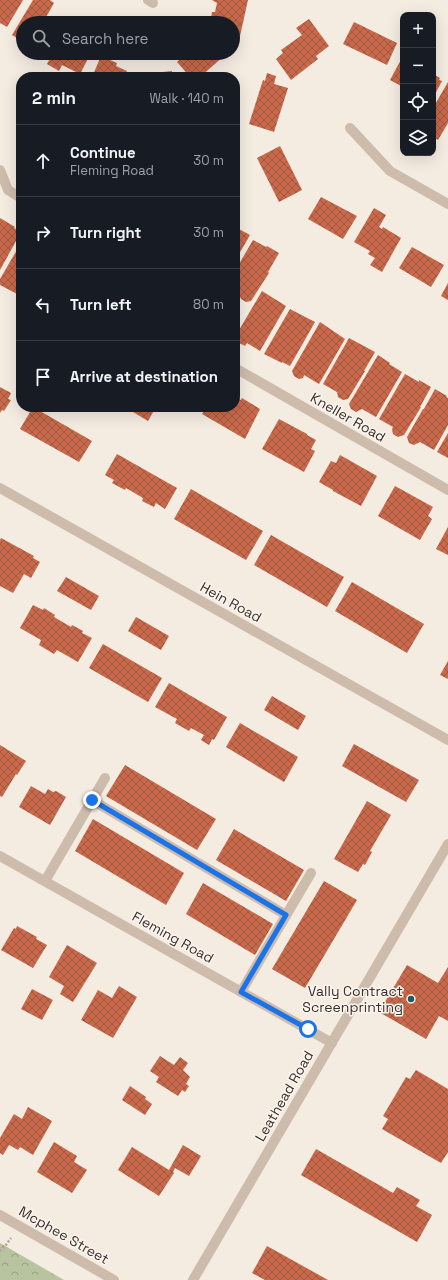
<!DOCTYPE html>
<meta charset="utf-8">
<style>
body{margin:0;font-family:"Space Grotesk",sans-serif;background:#242831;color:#f1f3f6}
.controls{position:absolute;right:12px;top:12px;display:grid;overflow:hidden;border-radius:8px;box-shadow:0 4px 16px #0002}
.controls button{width:36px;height:36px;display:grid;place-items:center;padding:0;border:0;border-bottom:1px solid #363941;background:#171b24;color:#f1f3f6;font:20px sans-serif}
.stop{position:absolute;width:12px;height:12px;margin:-9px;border:3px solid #1a73e8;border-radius:50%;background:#fff}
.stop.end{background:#1a73e8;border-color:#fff;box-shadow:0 1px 4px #0008}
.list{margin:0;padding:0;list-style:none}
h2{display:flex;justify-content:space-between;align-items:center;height:52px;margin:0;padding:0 16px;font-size:17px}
h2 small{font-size:13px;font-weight:400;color:#9ea1a6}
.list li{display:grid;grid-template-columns:26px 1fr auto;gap:12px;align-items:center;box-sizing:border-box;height:72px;padding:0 16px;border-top:1px solid #363941}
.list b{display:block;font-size:15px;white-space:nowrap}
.list p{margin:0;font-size:13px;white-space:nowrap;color:#9ea1a6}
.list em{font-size:13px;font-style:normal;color:#9ea1a6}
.icon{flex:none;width:22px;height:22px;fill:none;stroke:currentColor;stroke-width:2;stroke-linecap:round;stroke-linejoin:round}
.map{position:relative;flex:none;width:448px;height:1280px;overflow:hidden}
.search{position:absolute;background:#171b24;box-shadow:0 4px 16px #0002;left:16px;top:16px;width:224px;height:44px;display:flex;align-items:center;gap:10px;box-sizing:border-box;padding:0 14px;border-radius:22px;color:#9ea1a6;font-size:15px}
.panel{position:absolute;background:#171b24;box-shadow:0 4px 16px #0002;left:16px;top:72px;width:224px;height:340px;border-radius:16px}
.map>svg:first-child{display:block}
.park{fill:url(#park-crowns)}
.building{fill:url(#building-cross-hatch)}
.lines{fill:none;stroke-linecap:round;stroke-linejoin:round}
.path{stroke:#b9a596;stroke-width:2.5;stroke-dasharray:2 2;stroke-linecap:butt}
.service{stroke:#cdbbac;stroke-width:10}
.minor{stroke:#cdbbac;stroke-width:10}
.tertiary{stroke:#cdbbac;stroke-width:10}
.route{stroke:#1a73e8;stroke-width:5}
.poi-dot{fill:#1f5a5e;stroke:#fbf5ee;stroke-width:1.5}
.labels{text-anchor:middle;stroke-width:3;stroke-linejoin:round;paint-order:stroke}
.street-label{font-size:14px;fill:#3b302b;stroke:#fbf5ee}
.poi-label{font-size:14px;fill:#3b302b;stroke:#fbf5ee;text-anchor:end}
</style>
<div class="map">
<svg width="448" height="1280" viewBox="0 0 448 1280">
<defs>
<pattern id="park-crowns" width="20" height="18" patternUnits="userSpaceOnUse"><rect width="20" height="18" fill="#b8c4a0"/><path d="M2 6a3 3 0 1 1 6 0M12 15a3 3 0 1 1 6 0" fill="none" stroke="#97a083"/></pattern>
<pattern id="building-cross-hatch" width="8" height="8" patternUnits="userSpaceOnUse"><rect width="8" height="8" fill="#c8694b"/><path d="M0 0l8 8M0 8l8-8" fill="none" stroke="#a4573f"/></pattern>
</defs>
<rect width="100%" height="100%" fill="#f4ebe1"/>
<!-- park -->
<path class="park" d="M0,1243L64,1280H0Z"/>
<!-- building -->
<path class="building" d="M0,0H23L7,27L0,23Z
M33,0H50L54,3L45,19L52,18L57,21L58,23H23V42L12,35Z
M212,0H248L240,36L233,34V23H210L212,12H215L217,3Z
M309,19L329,46L316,56L318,59L291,80L276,59L283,53L281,50L302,35L296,28Z
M354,22L397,43L387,65L343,44Z
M53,53H91L80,74L62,65L59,71L47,64Z
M187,53H221L224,56L200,77H190L177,62Z
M101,56L117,63L116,66L127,71L125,77H92Z
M403,56V87L390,80Z
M172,71V77H152V73Z
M267,73L276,76L274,84L288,88L274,132L249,124L263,80L265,81Z
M433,74L440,78L439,80L442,81L433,98Z
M448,82V123L438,140L433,137V108Z
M280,146L302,190L279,202L257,158Z
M321,197L357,216L343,239L308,219Z
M374,208L386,215L379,227L382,229L383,227L401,238L382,272L370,265L375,258L368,254L370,251L354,242Z
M0,218L15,227L14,228L21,232L0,270Z
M235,224L238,226L237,228L250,235L235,261Z
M253,240L266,247L267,246L279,253L268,272L269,273L251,301L246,302L241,299L239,294L240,292L235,289V271Z
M21,243V296L0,285V279Z
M412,247L444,265L431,287L399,268Z
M448,283V300L441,296Z
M262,291L286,306L260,351L247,343L245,346L235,341V337Z
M290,309L315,322L290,366L282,362V363L264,354Z
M320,322L345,339L319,384L304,375L303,378L299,379L294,376L292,371Z
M349,338L375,352L364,371H365L348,399L343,400L338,397L337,392L323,384Z
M378,355L390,363L389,364L402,372L376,417L362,409L356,412L351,409L349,404Z
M405,374L419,382V380L431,387L420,407H421L404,435L398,437L393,434L392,429L393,427L379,419Z
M0,387L11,393L8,399L11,400L4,411L2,410L0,413Z
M435,389L447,396L446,397L448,398V425L434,450L420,442L414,445L409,443L407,437L423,409H424Z
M235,393L237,395L235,397L241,400L242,398L260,409L245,439L202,414L207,407H235Z
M33,407L92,441L79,462L20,429Z
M129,407H156L148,421L128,409Z
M279,419L307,434V435L316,440L311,449L315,451L304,472L262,449Z
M448,433V458L437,452Z
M117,454L177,488L165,509L156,503L154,507L142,501L143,498L126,488L125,490L112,483L114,480L105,475Z
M340,455L377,476L361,506L333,491V490L319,482L331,461L336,463Z
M395,486L433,507L428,516L432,519L420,540L378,516Z
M191,489L263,531L246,560L174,519Z
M448,527V555L436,549Z
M271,535L344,577L327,607L254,565Z
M1,538L34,556L33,558L40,562L31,578L24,574L13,593L0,586V540Z
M66,577L99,596L91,610L57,591Z
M352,582L424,624L407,653L335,611Z
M33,605L43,610L44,608L55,615L54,617L71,627L72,625L83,631L82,633L92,638L78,662L57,650L54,654L39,645L41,640L20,628Z
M136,617L169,636L161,650L128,631Z
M103,644L162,678L148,702L89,668Z
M448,661V679L440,675Z
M169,683L227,717L214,740L212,739L209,745L201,740L204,735L191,728L189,731L175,723L177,719L155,707Z
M272,696L306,716L298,730L264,710Z
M240,723L298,757L284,782L226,747Z
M354,744L419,780L406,802L342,766Z
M0,745L26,761L17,775L16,774L2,797L0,796Z
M125,765L216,819L197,850L106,796Z
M31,786L45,794L48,789L53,792L56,791L66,797L50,825L19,807Z
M367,801L391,815L370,851L372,852L365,865L363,864L358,872L334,859Z
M93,819L184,873L166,905L75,851Z
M234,829L304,870L286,901L216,860Z
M324,881L357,900L305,988L272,969Z
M203,883L273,924L255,955L186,914Z
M17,926L37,937L36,939L47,945L33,968L1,950L14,928L16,929Z
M67,945L97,963L73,1002L60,994L64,986L49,977Z
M407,965L438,983L448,967V1021L439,1016L426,1039L379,1012Z
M119,986L137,997L113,1038L81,1020L98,990L112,998Z
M32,989L53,1000L42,1020L21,1009Z
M160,1056L174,1065L180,1057L188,1063L183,1070L190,1077L186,1084L189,1086L185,1092L182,1090L178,1096L156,1082L159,1077L150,1071Z
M416,1070L448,1089V1152L441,1163L382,1129L388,1119L383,1116L406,1077L410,1079Z
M130,1086L146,1097L145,1099L152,1104L145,1115L122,1100Z
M28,1107L52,1121L33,1155L20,1147L18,1150L9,1145L3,1155L0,1153V1138L14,1114L22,1119Z
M54,1142L77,1156L74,1162L87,1170L72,1193L37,1172Z
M183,1145L201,1156L189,1176L175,1168L173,1172L174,1173L159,1196L118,1170L132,1147L169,1170Z
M316,1149L393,1193L397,1187L420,1200L416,1206L432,1215L417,1242L301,1175Z
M267,1246L328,1280H265L252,1273Z"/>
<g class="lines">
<!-- path -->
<path class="path" d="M0,1251L3,1249L11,1238"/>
<!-- service -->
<path class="service" d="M92,800L286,915
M45,881L105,778
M241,992L311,873"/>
<!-- minor -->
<path class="minor" d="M148,0L153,3
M350,128L390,171L448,204
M0,170L8,190L21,198
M235,368L448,490
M0,488L448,740
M0,856L332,1043
M0,1215L114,1280"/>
<!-- tertiary -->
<path class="tertiary" d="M193,1280L448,844"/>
</g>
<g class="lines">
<!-- route -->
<path class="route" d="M92,800L286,915L241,992L308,1029"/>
</g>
<!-- markers -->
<circle class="poi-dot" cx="411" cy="999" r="4"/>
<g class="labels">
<!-- street labels -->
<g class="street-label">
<text transform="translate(348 417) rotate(30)" y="5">Kneller Road</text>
<text transform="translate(231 602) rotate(29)" y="5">Hein Road</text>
<text transform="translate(173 937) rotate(29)" y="5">Fleming Road</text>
<text transform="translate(284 1096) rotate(-60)" y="5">Leathead Road</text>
<text transform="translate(64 1235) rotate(30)" y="5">Mcphee Street</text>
</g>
<!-- poi labels -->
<g class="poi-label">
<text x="403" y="996">Vally Contract<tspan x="403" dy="16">Screenprinting</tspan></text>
</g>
</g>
</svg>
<div class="controls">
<button>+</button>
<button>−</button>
<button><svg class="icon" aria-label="locate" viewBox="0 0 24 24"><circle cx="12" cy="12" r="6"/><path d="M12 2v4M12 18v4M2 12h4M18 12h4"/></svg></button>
<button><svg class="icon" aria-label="layers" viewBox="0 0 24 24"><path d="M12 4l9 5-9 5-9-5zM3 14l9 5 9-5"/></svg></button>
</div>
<div class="stop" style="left:308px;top:1029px"></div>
<div class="stop end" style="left:92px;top:800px"></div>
<div class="search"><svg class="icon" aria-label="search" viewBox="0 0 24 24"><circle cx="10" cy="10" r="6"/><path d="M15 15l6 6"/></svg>Search here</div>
<section class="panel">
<h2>2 min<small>Walk · 140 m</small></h2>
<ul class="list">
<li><svg class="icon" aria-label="ahead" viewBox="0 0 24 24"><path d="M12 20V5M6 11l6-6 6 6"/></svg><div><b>Continue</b><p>Fleming Road</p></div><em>30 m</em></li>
<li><svg class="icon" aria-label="right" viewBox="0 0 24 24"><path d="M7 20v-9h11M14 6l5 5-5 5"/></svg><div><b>Turn right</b></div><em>30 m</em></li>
<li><svg class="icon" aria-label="left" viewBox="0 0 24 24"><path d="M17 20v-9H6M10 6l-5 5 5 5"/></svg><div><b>Turn left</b></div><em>80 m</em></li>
<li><svg class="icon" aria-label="arrive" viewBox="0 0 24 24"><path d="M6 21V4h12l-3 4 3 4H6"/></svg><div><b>Arrive at destination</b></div></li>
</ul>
</section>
</div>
